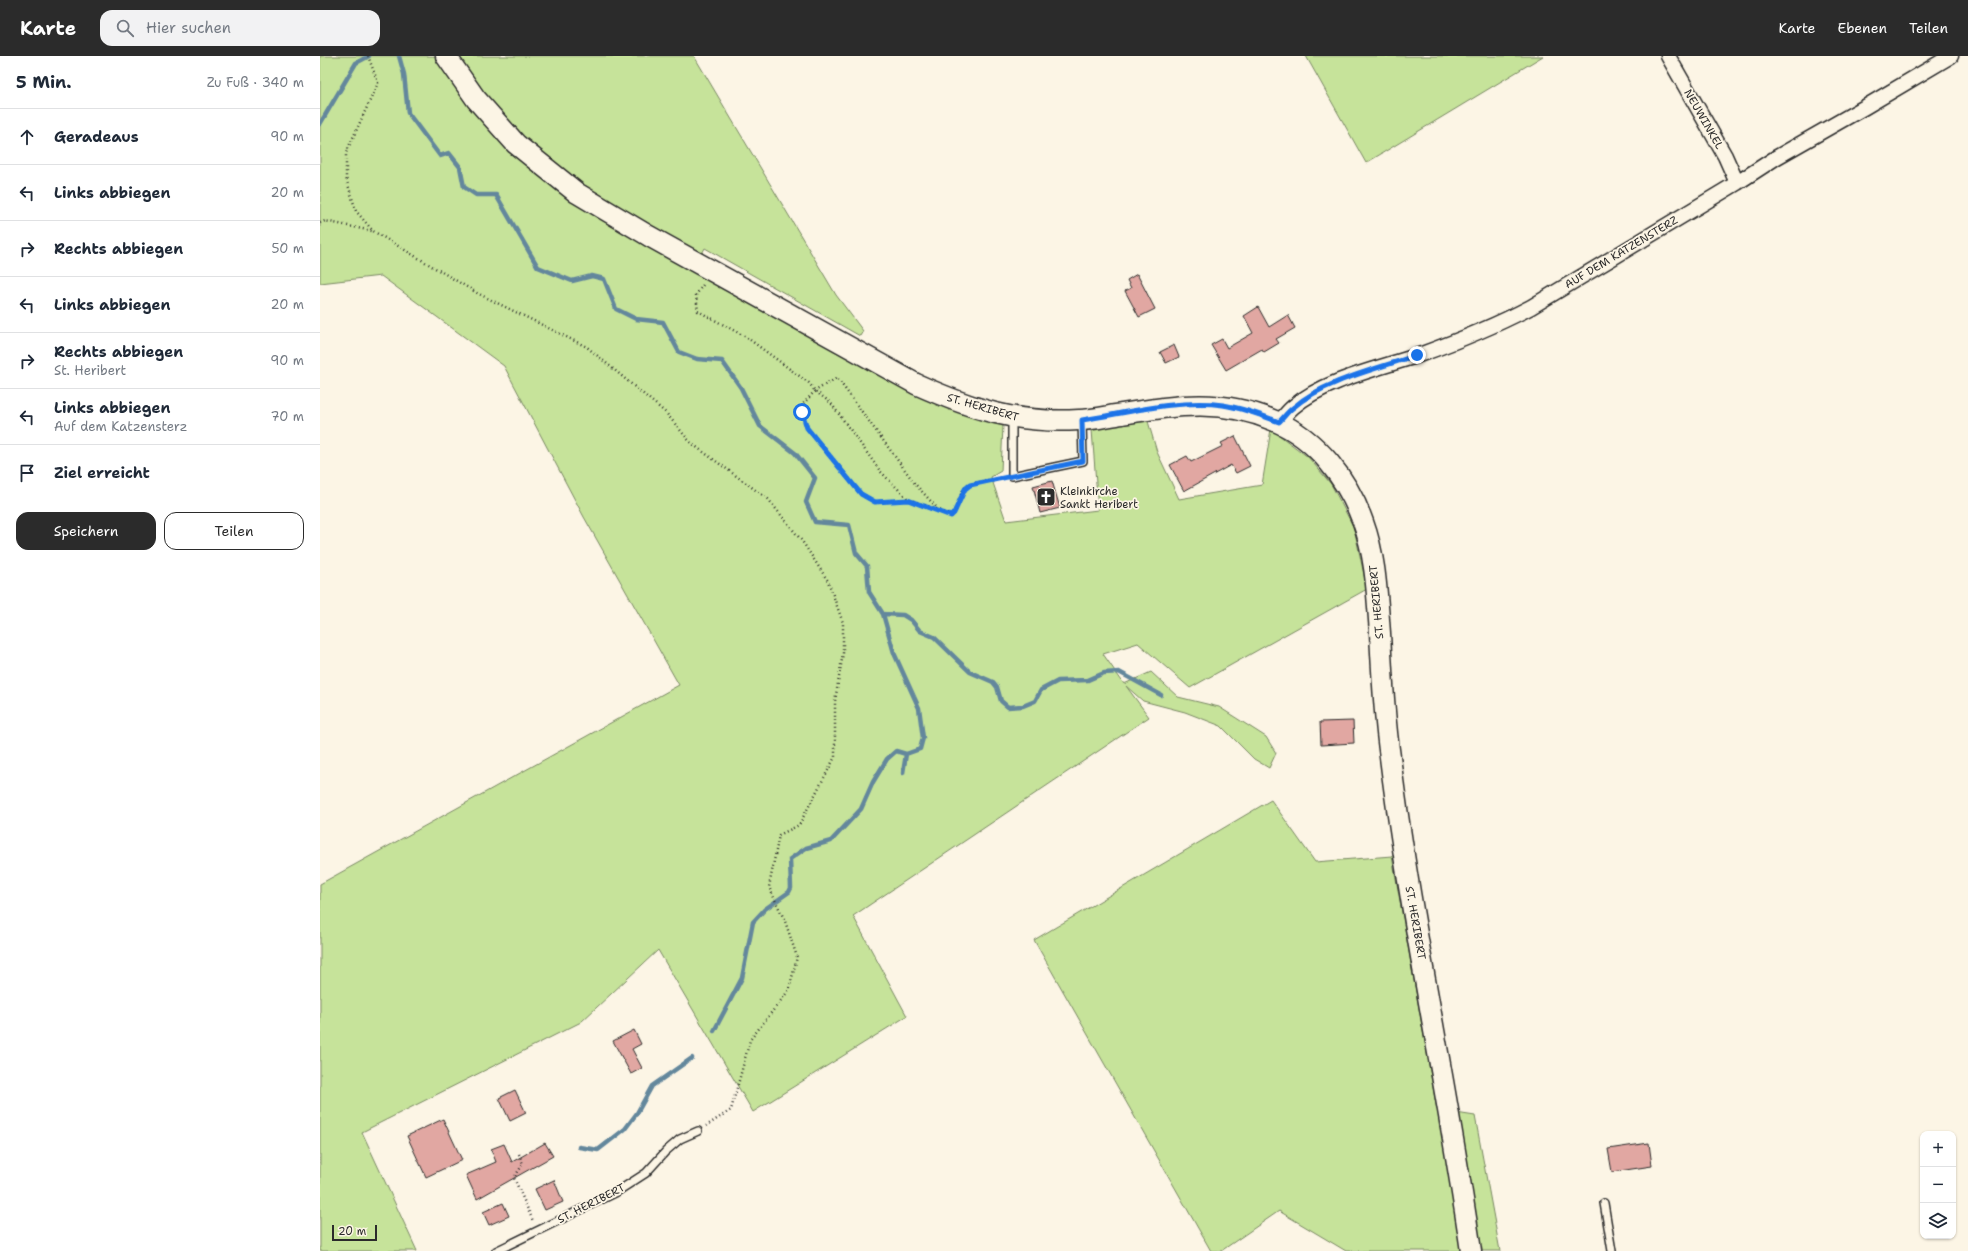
<!DOCTYPE html>
<html lang="de">
<meta charset="utf-8">
<style>
body{margin:0;font-family:"Shantell Sans",sans-serif;background:#f2f2f3;color:#1f2937}
.controls{position:absolute;right:12px;bottom:12px;display:grid;overflow:hidden;border-radius:8px;box-shadow:0 1px 3px #0004}
.controls button{width:36px;height:36px;display:grid;place-items:center;padding:0;border:0;border-bottom:1px solid #e0e1e3;background:#fff;color:#1f2937;font:20px sans-serif}
.scale{position:absolute;left:12px;bottom:10px;width:45px;box-sizing:border-box;padding-left:4px;border:2px solid #2b2b2b;border-top:0;font-size:11px;line-height:14px;white-space:nowrap;color:#2b2b2b;-webkit-text-stroke:3px #fcf5e5;paint-order:stroke}
.stop{position:absolute;width:12px;height:12px;margin:-9px;border:3px solid #1a73e8;border-radius:50%;background:#fff}
.stop.end{background:#1a73e8;border-color:#fff;box-shadow:0 1px 4px #0008}
.list{margin:0;padding:0;list-style:none}
h2{display:flex;justify-content:space-between;align-items:center;height:52px;margin:0;padding:0 16px;font-size:17px}
h2 small{font-size:13px;font-weight:400;color:#747a83}
.list li{display:grid;grid-template-columns:26px 1fr auto;gap:12px;align-items:center;box-sizing:border-box;height:56px;padding:0 16px;border-top:1px solid #e0e1e3}
.list b{display:block;font-size:15px;white-space:nowrap}
.list p{margin:0;font-size:13px;white-space:nowrap;color:#747a83}
.list em{font-size:13px;font-style:normal;color:#747a83}
.actions{display:flex;gap:8px;padding:12px 16px}
.actions a{flex:1;padding:9px 0;border:1px solid #2b2b2b;border-radius:12px;text-align:center;font-size:14px;color:#2b2b2b}
.actions .main{background:#2b2b2b;color:#fff}
.icon{flex:none;width:22px;height:22px;fill:none;stroke:currentColor;stroke-width:2;stroke-linecap:round;stroke-linejoin:round}
.map{position:relative;flex:none;width:1648px;height:1195px;overflow:hidden}
header{display:flex;align-items:center;gap:24px;box-sizing:border-box;height:56px;padding:0 20px;background:#2b2b2b;color:#fff}
header strong{font-size:19px}
nav{display:flex;gap:22px;margin-inline-start:auto;font-size:14px}
.search{width:280px;height:36px;background:#f2f2f3;display:flex;align-items:center;gap:10px;box-sizing:border-box;padding:0 14px;border-radius:12px;color:#747a83;font-size:15px}
main{display:flex}
aside{flex:1;background:#fff}
.map>svg:first-child{display:block}
.green{fill:#c6e39a;stroke:#788762}
.lines{fill:none;stroke-linecap:round;stroke-linejoin:round}
.stream{stroke:#63879c;stroke-width:4.5}
.building{fill:#e1a7a2;stroke:#2b2b2b}
.lane-casing{stroke:#2b2b2b;stroke-width:10}
.street-casing{stroke:#2b2b2b;stroke-width:17}
.secondary-casing{stroke:#2b2b2b;stroke-width:23}
.path{stroke:#2b2b2b;stroke-width:2.5;stroke-dasharray:1 3;stroke-linecap:butt}
.lane{stroke:#fcf5e5;stroke-width:7}
.street{stroke:#fcf5e5;stroke-width:14}
.secondary{stroke:#fcf5e5;stroke-width:20}
.route{stroke:#1a73e8;stroke-width:5}
.labels{text-anchor:middle;stroke-width:3.5;stroke-linejoin:round;paint-order:stroke}
.street-label{font-size:11px;fill:#2b2b2b;stroke:#fcf5e5}
.poi-label{font-size:11px;fill:#2b2b2b;stroke:#fcf5e5;text-anchor:start}
</style>
<header>
<strong>Karte</strong>
<div class="search"><svg class="icon" aria-label="search" viewBox="0 0 24 24"><circle cx="10" cy="10" r="6"/><path d="M15 15l6 6"/></svg>Hier suchen</div>
<nav><a>Karte</a><a>Ebenen</a><a>Teilen</a></nav>
</header>
<main>
<aside>
<h2>5 Min.<small>Zu Fuß · 340 m</small></h2>
<ul class="list">
<li><svg class="icon" aria-label="ahead" viewBox="0 0 24 24"><path d="M12 20V5M6 11l6-6 6 6"/></svg><div><b>Geradeaus</b></div><em>90 m</em></li>
<li><svg class="icon" aria-label="left" viewBox="0 0 24 24"><path d="M17 20v-9H6M10 6l-5 5 5 5"/></svg><div><b>Links abbiegen</b></div><em>20 m</em></li>
<li><svg class="icon" aria-label="right" viewBox="0 0 24 24"><path d="M7 20v-9h11M14 6l5 5-5 5"/></svg><div><b>Rechts abbiegen</b></div><em>50 m</em></li>
<li><svg class="icon" aria-label="left" viewBox="0 0 24 24"><path d="M17 20v-9H6M10 6l-5 5 5 5"/></svg><div><b>Links abbiegen</b></div><em>20 m</em></li>
<li><svg class="icon" aria-label="right" viewBox="0 0 24 24"><path d="M7 20v-9h11M14 6l5 5-5 5"/></svg><div><b>Rechts abbiegen</b><p>St. Heribert</p></div><em>90 m</em></li>
<li><svg class="icon" aria-label="left" viewBox="0 0 24 24"><path d="M17 20v-9H6M10 6l-5 5 5 5"/></svg><div><b>Links abbiegen</b><p>Auf dem Katzensterz</p></div><em>70 m</em></li>
<li><svg class="icon" aria-label="arrive" viewBox="0 0 24 24"><path d="M6 21V4h12l-3 4 3 4H6"/></svg><div><b>Ziel erreicht</b></div></li>
</ul>
<div class="actions"><a class="main">Speichern</a><a>Teilen</a></div>
</aside>
<div class="map">
<svg width="1648" height="1195" viewBox="0 0 1648 1195">
<rect width="100%" height="100%" fill="#fcf5e5"/>
<filter id="ink" filterUnits="userSpaceOnUse"><feTurbulence type="fractalNoise" baseFrequency=".025" numOctaves="2"/><feDisplacementMap in="SourceGraphic" scale="8" xChannelSelector="R" yChannelSelector="G"/><feConvolveMatrix kernelMatrix="1 2 1 2 8 2 1 2 1" color-interpolation-filters="sRGB"/></filter>
<g filter="url(#ink)">
<!-- green -->
<path class="green" d="M0,0H374L516,239L543,275L540,280L385,192L374,212L595,335L683,369L681,415L671,421L686,465L778,454L772,374L827,362L837,396L859,443L942,429L951,373L988,401L1011,428L1034,472L1047,533L870,632L818,587L783,598L804,628L831,616L858,641L899,651L946,681L956,697L949,712L934,703L901,670L865,656L823,645L806,630L829,661L533,860L587,960L433,1056L338,894L261,966L42,1076L97,1195H0V828L359,629L264,461L184,310L61,220L0,227Z
M986,0H1223L1046,107Z
M951,744L995,806L1072,800L1117,1054L1155,1060L1180,1195H1026L959,1155L901,1195H891L714,884Z"/>
<g class="lines">
<!-- stream -->
<path class="stream" d="M79,0L84,18L88,57L120,100L129,97L140,111L144,131L156,139H176L218,211L252,225L272,220L284,223L296,253L316,263L343,266L359,296L377,303L402,305L421,332L440,370L475,397L495,422L486,446L495,466L529,469L536,497L547,510L549,536L563,558L574,597L599,652L603,682L600,693L586,698L576,695L567,703L553,726L541,753L511,785L486,792L470,803L471,832L469,836L445,853L433,866L422,922L394,975
M0,68L36,7L49,0
M563,558L583,559L591,564L600,575L614,581L650,616L673,626L677,631L681,645L688,651L703,650L715,645L721,634L738,625L768,624L784,617L799,616L841,639
M583,717L586,698
M259,1091L278,1094L305,1073L317,1057L332,1030L372,1002"/>
</g>
<!-- building -->
<path class="building" d="M817,218L835,253L819,261L805,235L811,232L807,224Z
M938,251L949,271L968,259L975,272L956,283L959,287L944,296L942,293L906,314L891,289L902,283L907,292L933,277L924,260Z
M854,289L859,301L846,307L840,296Z
M915,380L930,410L916,417L911,409L864,435L850,409L867,400L871,406L903,390L901,387Z
M732,425L740,452L720,457L713,430Z
M1033,665L1034,687L1001,689L1000,666Z
M314,974L321,988L312,993L322,1012L311,1018L293,985Z
M195,1034L206,1057L190,1065L179,1042Z
M123,1063L142,1104L106,1121L87,1080Z
M225,1087L233,1100L157,1143L146,1119L176,1106L171,1093L184,1088L192,1106Z
M1329,1087L1332,1110L1292,1116L1288,1093Z
M234,1124L243,1146L225,1154L215,1133Z
M183,1147L189,1160L169,1169L163,1156Z"/>
<g class="lines">
<!-- lane casing -->
<g class="lane-casing">
<path id="lane" d="M692,362V420L763,405L762,364
M1284,1147L1292,1195
M176,1195L295,1137L326,1117L346,1095L360,1083L378,1075"/>
</g>
<!-- street casing -->
<g class="street-casing">
<path id="street" d="M1348,0L1405,100L1417,127
M959,366C964,361 968,355 973,351C1004,324 1061,312 1099,299C1138,285 1175,270 1211,251L1417,127L1457,101L1545,51L1631,0"/>
</g>
<!-- secondary casing -->
<g class="secondary-casing">
<path id="secondary" d="M126,0L156,43L196,88L257,137L329,180L596,328C652,353 696,368 759,364C773,364 788,360 802,358C859,349 901,342 955,365C997,383 1028,424 1043,466C1056,501 1057,540 1060,577C1062,618 1064,660 1070,701C1091,867 1127,1030 1151,1195"/>
</g>
<!-- path -->
<path class="path" d="M48,0L58,27L26,97V122L36,155L53,175L157,237L267,291L346,357L371,387L448,443L482,485L508,525L523,567V597L515,645V701L479,769L459,779L449,831L465,865L477,901L469,934L430,984L411,1054L386,1070
M0,167L5,165L52,175
M383,229L376,239L378,255L426,281L489,327L495,335L511,347L560,415L589,444L619,454L631,460C639,453 638,440 645,432C651,426 674,424 682,423
M588,444L555,446L541,438L487,372L482,356L483,348L495,335L517,322L596,429L618,453
M199,1098L203,1108L194,1122L213,1165"/>
<!-- lane -->
<use href="#lane" class="lane"/>
<!-- street -->
<use href="#street" class="street"/>
<!-- secondary -->
<use href="#secondary" class="secondary"/>
</g>
</g>
<g class="lines" filter="url(#ink)">
<!-- route -->
<path class="route" d="M482,356L487,372L541,438L555,446L588,444L631,460L634,457L645,433L650,429L763,405L762,364C807,357 857,343 903,349C922,352 941,359 959,366C964,361 968,355 974,351C1003,325 1060,312 1097,299"/>
</g>
<!-- icons -->
<defs>
<g id="church-square" transform="scale(1)"><rect x="-9" y="-9" width="18" height="18" rx="4" fill="#2b2b2b" stroke="#fcf5e5"/><path d="M-1.2-6h2.4v3.5h3.3v2.4h-3.3V6h-2.4V-.1h-3.3v-2.4h3.3Z" fill="#fff"/></g>
</defs>
<g fill-rule="evenodd">
<use href="#church-square" x="726" y="441"/>
</g>
<g class="labels">
<!-- street labels -->
<g class="street-label">
<text transform="translate(1384 63) rotate(60)" y="4">NEUWINKEL</text>
<text transform="translate(1301 196) rotate(-31)" y="4">AUF DEM KATZENSTERZ</text>
<text transform="translate(663 351) rotate(16)" y="4">ST. HERIBERT</text>
<text transform="translate(1056 546) rotate(-95)" y="4">ST. HERIBERT</text>
<text transform="translate(1096 867) rotate(80)" y="4">ST. HERIBERT</text>
<text transform="translate(271 1147) rotate(-27)" y="4">ST. HERIBERT</text>
</g>
<!-- poi labels -->
<g class="poi-label">
<text x="740" y="439">Kleinkirche<tspan x="740" dy="13">Sankt Heribert</tspan></text>
</g>
</g>
</svg>
<div class="controls">
<button>+</button>
<button>−</button>
<button><svg class="icon" aria-label="layers" viewBox="0 0 24 24"><path d="M12 4l9 5-9 5-9-5zM3 14l9 5 9-5"/></svg></button>
</div>
<div class="scale">20 m</div>
<div class="stop" style="left:482px;top:356px"></div>
<div class="stop end" style="left:1097px;top:299px"></div>
</div>
</main>
